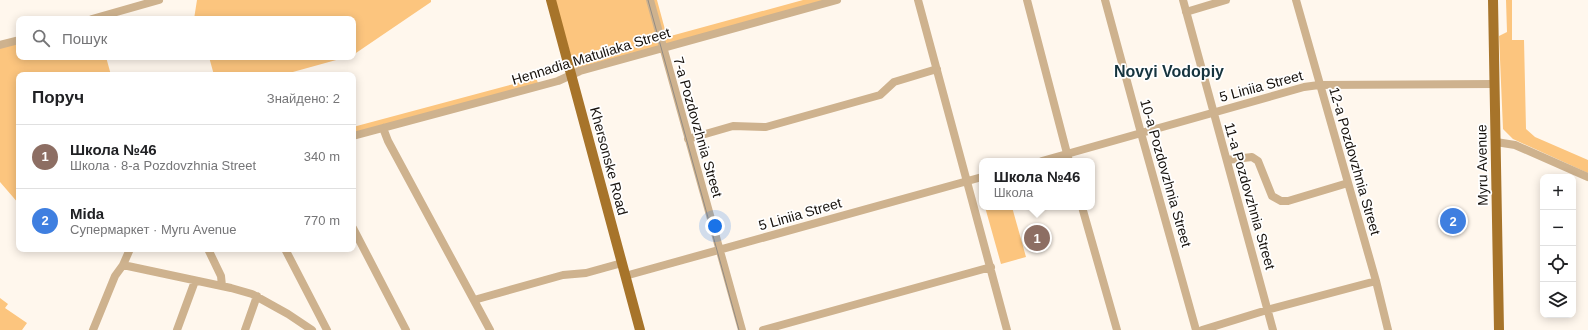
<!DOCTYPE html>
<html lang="uk">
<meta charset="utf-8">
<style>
body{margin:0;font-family:Helvetica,sans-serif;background:#f2f2f2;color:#202124}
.controls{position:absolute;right:12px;bottom:12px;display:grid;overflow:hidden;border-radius:8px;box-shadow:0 2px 10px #0003}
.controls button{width:36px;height:36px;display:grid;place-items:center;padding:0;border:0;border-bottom:1px solid #e0e0e0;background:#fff;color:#202124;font:20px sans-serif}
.you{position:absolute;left:715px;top:226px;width:14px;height:14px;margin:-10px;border:3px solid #fff;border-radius:50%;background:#1a73e8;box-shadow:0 0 0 6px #1a73e833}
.badge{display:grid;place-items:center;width:26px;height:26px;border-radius:50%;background:#ea580c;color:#fff;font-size:13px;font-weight:700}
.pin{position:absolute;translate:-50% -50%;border:2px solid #fff;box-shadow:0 1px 4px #0006}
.popup{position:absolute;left:979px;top:158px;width:116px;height:52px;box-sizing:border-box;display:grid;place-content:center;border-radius:8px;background:#fff;filter:drop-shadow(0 1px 3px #0005);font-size:13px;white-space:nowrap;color:#757577}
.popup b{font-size:15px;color:#202124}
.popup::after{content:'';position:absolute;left:50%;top:100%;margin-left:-8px;border:8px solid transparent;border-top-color:#fff}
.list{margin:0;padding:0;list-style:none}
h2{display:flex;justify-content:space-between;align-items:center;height:52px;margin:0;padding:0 16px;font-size:17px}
h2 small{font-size:13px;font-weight:400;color:#757577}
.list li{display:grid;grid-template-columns:26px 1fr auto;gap:12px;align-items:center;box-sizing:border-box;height:64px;padding:0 16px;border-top:1px solid #e0e0e0}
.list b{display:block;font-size:15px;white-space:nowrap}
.list p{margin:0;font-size:13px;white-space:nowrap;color:#757577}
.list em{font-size:13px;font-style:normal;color:#757577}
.icon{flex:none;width:22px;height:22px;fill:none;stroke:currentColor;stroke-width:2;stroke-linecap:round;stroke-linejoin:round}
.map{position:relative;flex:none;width:1588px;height:330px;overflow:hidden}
.search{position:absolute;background:#fff;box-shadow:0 2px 10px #0003;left:16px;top:16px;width:340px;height:44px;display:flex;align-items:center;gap:10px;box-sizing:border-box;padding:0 14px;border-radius:8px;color:#757577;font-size:15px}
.panel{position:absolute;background:#fff;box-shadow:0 2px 10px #0003;left:16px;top:72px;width:340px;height:180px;border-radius:8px}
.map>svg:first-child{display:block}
.green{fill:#fcc57e}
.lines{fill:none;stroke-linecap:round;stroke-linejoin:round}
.minor{stroke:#ceb28e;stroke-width:8}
.major{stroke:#a7742a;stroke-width:10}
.tram{stroke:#938c84;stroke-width:1}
.labels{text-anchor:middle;stroke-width:3.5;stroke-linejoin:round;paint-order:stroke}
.street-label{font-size:14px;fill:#17120d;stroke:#fff}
.quarter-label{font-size:16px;font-weight:bold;fill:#16343e;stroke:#fff}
</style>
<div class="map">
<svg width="1588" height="330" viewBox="0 0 1588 330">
<rect width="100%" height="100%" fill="#fff7ed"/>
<!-- green -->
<path class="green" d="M197,0H431V2L353,55V19H194Z
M555,0H657L667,37L803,0H829L576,69L574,67Z
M1506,0H1512V40H1524L1526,129L1535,137L1588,160V173L1513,139L1503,129L1499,36L1507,32Z
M19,43V57H106L111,75H19V204L0,182V48Z
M209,57H347L282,75H214Z
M536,78L538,83L353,134V127Z
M985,207H1012L1026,257L1001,264Z
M0,298L8,304L5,308L27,323L22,330H0Z"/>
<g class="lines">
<!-- minor -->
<path class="minor" d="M650,0L742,330
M918,0L1007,330
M1027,0L1069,161
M1105,0L1141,133L1196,330
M1183,0L1273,330
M1296,0L1376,281L1388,330
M1186,12L1226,0
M92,19L159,0
M0,45L19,40
M383,128L388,141L490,330
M353,136L558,81L580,71L837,0
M688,139L733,126L766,127L880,95L894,82L937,69
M1496,142L1515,145L1588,177
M1227,160L1252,157L1258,161L1272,196L1281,201H1288L1348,183
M1042,161L1304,87L1319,85L1494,84
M1082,207L1117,330
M353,228L406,330
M208,249L221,276L222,286
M285,249L327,330
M123,265L231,288L252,294L288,314L312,330
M625,276L982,177
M474,300L563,275L586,273L622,263
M93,330L115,276L123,265L130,249
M177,330L195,281
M245,330L257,296
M763,330L991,267
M1202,330L1267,310L1376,281"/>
<!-- major -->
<path class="major" d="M551,0L640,330
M1493,0L1499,330"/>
<!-- tram -->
<path class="tram" d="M648,0L739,330"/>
</g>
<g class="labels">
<!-- street labels -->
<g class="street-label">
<text transform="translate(591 56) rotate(-17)" y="5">Hennadia Matuliaka Street</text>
<text transform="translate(1261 86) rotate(-15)" y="5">5 Liniia Street</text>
<text transform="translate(698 127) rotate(74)" y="5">7-a Pozdovzhnia Street</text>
<text transform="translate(609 161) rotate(75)" y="5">Khersonske Road</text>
<text transform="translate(1355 161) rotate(74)" y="5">12-a Pozdovzhnia Street</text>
<text transform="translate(1482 165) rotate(-91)" y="5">Myru Avenue</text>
<text transform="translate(1166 173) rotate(74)" y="5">10-a Pozdovzhnia Street</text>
<text transform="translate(1250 196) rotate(74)" y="5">11-a Pozdovzhnia Street</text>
<text transform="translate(800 214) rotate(-16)" y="5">5 Liniia Street</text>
</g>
<!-- quarter labels -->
<g class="quarter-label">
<text x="1169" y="77">Novyi Vodopiy</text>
</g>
</g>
</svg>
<div class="controls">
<button>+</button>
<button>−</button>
<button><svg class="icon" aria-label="locate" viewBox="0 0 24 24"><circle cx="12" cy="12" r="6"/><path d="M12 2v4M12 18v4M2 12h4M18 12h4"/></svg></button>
<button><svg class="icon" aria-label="layers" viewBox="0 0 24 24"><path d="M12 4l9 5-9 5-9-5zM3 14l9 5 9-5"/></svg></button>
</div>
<div class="you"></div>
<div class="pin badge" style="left:1037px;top:238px;background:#8d6e63">1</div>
<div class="popup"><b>Школа №46</b>Школа</div>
<div class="pin badge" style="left:1453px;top:221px;background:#3f7fe0">2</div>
<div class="search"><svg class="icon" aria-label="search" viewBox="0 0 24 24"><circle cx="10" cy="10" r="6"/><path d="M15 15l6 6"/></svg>Пошук</div>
<section class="panel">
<h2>Поруч<small>Знайдено: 2</small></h2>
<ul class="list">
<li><span class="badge" style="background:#8d6e63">1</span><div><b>Школа №46</b><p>Школа · 8-a Pozdovzhnia Street</p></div><em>340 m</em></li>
<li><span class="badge" style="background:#3f7fe0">2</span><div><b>Mida</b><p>Супермаркет · Myru Avenue</p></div><em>770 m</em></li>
</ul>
</section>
</div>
